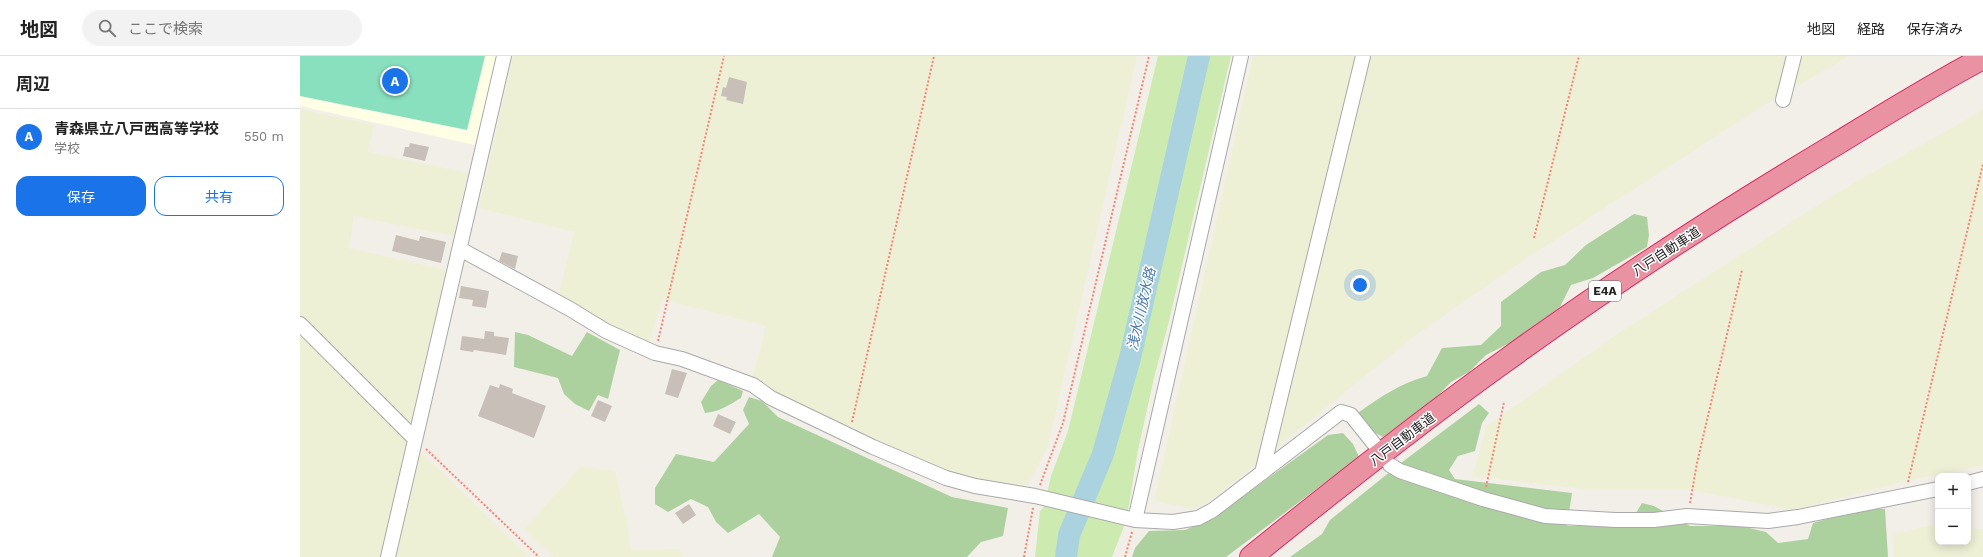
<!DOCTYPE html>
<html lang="ja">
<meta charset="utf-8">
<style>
body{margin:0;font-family:"Work Sans","Noto Sans JP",sans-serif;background:#f2f2f2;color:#222}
.controls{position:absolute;right:12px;bottom:12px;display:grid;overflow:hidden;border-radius:8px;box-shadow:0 2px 10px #0003}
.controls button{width:36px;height:36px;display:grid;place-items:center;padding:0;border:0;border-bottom:1px solid #e0e0e0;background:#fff;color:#222;font:20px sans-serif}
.you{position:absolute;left:1060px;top:229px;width:14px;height:14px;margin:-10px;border:3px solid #fff;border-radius:50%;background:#1a73e8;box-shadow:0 0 0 6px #1a73e833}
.badge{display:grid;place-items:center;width:26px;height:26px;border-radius:50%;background:#1a73e8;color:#fff;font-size:13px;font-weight:700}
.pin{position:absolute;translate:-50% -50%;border:2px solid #fff;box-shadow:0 1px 4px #0006}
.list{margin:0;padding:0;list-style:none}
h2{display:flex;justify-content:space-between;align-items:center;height:52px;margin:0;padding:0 16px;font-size:17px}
h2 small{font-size:13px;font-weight:400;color:#767676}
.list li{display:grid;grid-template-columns:26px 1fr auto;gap:12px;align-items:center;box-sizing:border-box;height:56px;padding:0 16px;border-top:1px solid #e0e0e0}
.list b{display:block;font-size:15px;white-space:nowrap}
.list p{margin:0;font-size:13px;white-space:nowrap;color:#767676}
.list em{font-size:13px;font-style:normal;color:#767676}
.actions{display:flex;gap:8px;padding:12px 16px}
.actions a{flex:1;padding:9px 0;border:1px solid #1a73e8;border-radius:12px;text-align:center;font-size:14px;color:#1a73e8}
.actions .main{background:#1a73e8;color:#fff}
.icon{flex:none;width:22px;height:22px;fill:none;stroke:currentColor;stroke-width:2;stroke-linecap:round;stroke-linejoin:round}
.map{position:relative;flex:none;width:1683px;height:501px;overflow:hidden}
header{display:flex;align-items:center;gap:24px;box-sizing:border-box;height:56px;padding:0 20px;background:#fff;border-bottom:1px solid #e0e0e0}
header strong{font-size:19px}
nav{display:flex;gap:22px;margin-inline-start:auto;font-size:14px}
.search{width:280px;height:36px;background:#f2f2f2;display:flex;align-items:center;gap:10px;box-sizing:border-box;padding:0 14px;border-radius:22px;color:#767676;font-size:15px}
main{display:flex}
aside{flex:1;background:#fff}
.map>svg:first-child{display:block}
.education{fill:#ffffe5}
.farmland{fill:#eef0d5}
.grass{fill:#cdebb0}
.forest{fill:#add19e}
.pitch{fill:#88e0be}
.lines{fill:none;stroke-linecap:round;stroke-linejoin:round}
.river{stroke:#aad3df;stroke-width:22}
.building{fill:#c7bfb8}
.minor-casing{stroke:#a9a9a9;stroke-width:16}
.motorway-casing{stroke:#dc2a67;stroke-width:24}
.path{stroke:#fa8072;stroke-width:2;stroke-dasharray:2 2;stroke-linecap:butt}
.minor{stroke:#fff;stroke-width:14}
.motorway{stroke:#e892a2;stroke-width:22}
.labels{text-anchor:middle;stroke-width:3;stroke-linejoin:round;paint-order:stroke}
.shield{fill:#fff;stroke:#646464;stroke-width:1}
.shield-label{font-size:12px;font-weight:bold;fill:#222}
.street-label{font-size:13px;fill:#222;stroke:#fff}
.water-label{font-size:14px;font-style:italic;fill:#4a7aab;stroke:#fff}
</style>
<header>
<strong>地図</strong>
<div class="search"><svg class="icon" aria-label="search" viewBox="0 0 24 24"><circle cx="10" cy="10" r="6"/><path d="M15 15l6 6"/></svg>ここで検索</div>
<nav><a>地図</a><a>経路</a><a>保存済み</a></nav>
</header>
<main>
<aside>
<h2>周辺<small></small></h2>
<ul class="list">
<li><span class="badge">A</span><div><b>青森県立八戸西高等学校</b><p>学校</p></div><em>550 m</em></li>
</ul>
<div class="actions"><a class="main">保存</a><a>共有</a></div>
</aside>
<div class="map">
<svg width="1683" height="501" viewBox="0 0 1683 501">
<rect width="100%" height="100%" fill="#f2efe9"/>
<!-- education -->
<path class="education" d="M0,0H197L175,89L0,50Z"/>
<!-- farmland -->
<path class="farmland" d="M213,0H837L748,390L728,429L683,427L653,420L478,340L452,324L466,270L362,243L349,289L306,270L258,242L274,176L179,152Z
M953,0H1550L1471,45L1221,206L1112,282L953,411L907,447L894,453L854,445Z
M0,53L74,69L68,96L168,117L153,180L54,160L49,192L147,214L110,369L0,259Z
M1683,54V409L1606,425L1493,454L1387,433H1285L1172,420L1187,370L1314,280L1543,133Z
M0,275L122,398L230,501H0Z
M280,411L315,415L327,467L331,494L380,493L383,501H254L224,473Z
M1628,470H1638V486H1668V472L1683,473V501H1594L1593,478Z"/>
<!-- grass -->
<path class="grass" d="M858,0H931L869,265L854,322L838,394L829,449L823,473L812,501H735L740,455L744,451L751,420L768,375Z"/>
<!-- forest -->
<path class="forest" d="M1334,158L1347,161L1349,179L1347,191L1293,222L1271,229L1260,251L1212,286L1186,299L1169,316L1151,326L1133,345L1083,381L1068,373L1058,357C1080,341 1101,327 1127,320L1142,292L1181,289L1201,270V246L1241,216L1265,209L1286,189Z
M215,276L228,279L272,300L287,276L320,294L308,343L298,339L289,355L275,348L264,338L258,322L214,311Z
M418,324L443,335L441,342C429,349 419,356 405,357L401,346L411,330Z
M449,341L462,345L478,361L652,441L708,452L703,480L681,486L667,501H472L480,481L459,458L428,477L416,466L408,451L391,443L368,456L355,448V432L376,398L414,406L449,368L443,354Z
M1179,348L1189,357L1182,367L1175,395L1158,400L1149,414L1155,423L1272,437L1267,470H1328L1342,447L1354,450L1390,470H1441L1466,476L1478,487L1508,483L1513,467L1563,453H1585L1588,501H990L1022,478L1030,464L1101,407Z
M1043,377L1053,388L1059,401L926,501H832L835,492L849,475L885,474L913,462L1028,379Z"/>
<!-- pitch -->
<path class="pitch" d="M0,0H185L167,74L0,40Z"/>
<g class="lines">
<!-- river -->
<path class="river" d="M766,501L769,479L803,398L830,302L899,0"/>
</g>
<!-- building -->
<path class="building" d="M429,21L447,26L443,48L426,44L427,41L421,40L423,31L426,32Z
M110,87L129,91L125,105L103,100L105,91H109Z
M96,179L119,185L120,180L146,186L141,207L92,195Z
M202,196L218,200L215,213L199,205Z
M161,230L189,235L186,252L172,250L173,244L159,242Z
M185,275L194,276V280L209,282L206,299L174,294L173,296L160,294L162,280L184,283Z
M372,313L387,317L378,342L365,338Z
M200,328L213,333L212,337L246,350L234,382L178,360L190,329L199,332Z
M298,344L312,350L305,366L291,360Z
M418,358L436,366L430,378L413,370Z
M389,448L396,459L383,468L375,457Z"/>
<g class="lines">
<!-- minor casing -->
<g class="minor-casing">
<path id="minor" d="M1483,44L1494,0
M160,193L270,253L306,275L355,297L382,303L453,329L471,342L573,391L646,422L675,430L735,440L835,464L873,466L898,462L913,454L1041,356L1051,359L1075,389
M0,268L115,383
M1090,409L1100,415L1183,443L1245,460L1315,464H1354L1387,460L1468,465L1498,461L1638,433
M962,417L1063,0
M1668,427L1683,423
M835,464L941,0
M88,501L204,0"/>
</g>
<!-- motorway casing -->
<g class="motorway-casing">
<path id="motorway" d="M951,501C1034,434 1118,367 1205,305C1311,228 1421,157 1533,90C1582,60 1632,29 1683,2"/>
</g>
<!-- path -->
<path class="path" d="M1234,182L1279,0
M358,285L424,0
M552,366L634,0
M126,393L239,501
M1608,426L1683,108
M740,429L763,367L849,0
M1186,431L1204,346
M1390,447L1397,407L1442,214
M724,501L733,452
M825,501L832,476"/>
<!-- minor -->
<use href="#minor" class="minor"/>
<!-- motorway -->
<use href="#motorway" class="motorway"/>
</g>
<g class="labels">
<!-- shield labels -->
<rect class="shield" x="1289" y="225" width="32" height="20" rx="3"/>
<g class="shield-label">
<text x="1305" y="239">E4A</text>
</g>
<!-- street labels -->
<g class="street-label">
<text transform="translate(1366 195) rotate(-33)" y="5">八戸自動車道</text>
<text transform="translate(1102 383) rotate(-37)" y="5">八戸自動車道</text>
</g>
<!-- water labels -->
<g class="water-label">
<text transform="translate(841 253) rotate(-77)" y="5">浅水川放水路</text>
</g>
</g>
</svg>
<div class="controls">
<button>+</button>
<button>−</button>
</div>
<div class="you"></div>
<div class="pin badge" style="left:95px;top:25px">A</div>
</div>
</main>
